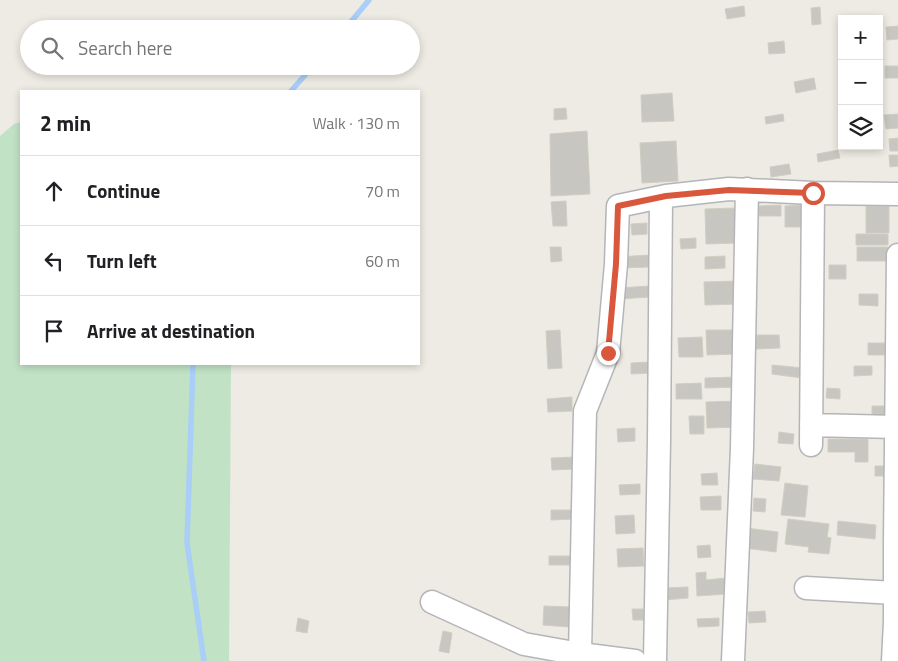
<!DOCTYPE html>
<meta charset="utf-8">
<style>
body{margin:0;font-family:"Titillium Web",sans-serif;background:#f2f2f2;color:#202124}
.controls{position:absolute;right:15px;top:15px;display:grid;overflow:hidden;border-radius:0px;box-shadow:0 2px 8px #0003}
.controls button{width:45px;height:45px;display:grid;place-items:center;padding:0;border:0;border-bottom:1px solid #e0e0e0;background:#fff;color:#202124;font:25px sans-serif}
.stop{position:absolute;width:15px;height:15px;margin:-11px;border:4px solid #d9573d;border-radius:50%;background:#fff}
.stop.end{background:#d9573d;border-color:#fff;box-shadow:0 1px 5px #0008}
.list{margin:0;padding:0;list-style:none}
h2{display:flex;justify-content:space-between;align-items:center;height:65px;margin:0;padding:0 20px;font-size:21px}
h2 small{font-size:16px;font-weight:400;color:#757577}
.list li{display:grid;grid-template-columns:32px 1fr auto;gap:15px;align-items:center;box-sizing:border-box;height:70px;padding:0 20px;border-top:1px solid #e0e0e0}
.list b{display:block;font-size:19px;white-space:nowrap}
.list em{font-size:16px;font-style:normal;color:#757577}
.icon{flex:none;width:28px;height:28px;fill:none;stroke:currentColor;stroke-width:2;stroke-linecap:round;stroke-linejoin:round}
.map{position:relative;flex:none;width:898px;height:661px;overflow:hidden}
.search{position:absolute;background:#fff;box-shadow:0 2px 8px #0003;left:20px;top:20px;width:400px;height:55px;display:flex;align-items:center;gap:12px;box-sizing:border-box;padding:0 18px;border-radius:28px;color:#757577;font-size:19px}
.panel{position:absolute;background:#fff;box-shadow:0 2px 8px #0003;left:20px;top:90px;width:400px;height:275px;border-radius:0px}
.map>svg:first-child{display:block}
.green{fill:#c2e2c5}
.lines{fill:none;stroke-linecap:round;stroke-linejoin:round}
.stream{stroke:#a9cef7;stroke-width:5.5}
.building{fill:#c8c6c0;stroke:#d1cdc2}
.minor-casing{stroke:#b4b5b9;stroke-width:25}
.minor{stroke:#fff;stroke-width:22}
.route{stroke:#d9573d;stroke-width:6}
</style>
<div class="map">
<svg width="898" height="661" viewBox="0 0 898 661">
<rect width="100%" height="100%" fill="#edebe3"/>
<!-- green -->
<path class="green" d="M21,122V364H231L229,661H0V136L14,124Z"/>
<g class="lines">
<!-- stream -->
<path class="stream" d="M345,29L369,0
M291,91L313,66
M193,364L187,543L204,661"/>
</g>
<!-- building -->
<path class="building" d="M744,6L745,16L727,19L725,9Z
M820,7L821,24L812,25L811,8Z
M898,26V39L887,40L886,27Z
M784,41L785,53L769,54L768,43Z
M885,66H898V78H885Z
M814,78L816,89L796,93L794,82Z
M672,93L674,121L642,122L641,95Z
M566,108L567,119L554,120V109Z
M783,114L784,121L766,124L765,117Z
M898,114V128L886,129L884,115Z
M587,131L590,194L551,196L550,134Z
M898,138V151H890L889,139Z
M676,141L678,181L642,183L640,143Z
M838,150L840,158L818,162L817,154Z
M889,155H898V166L890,167Z
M789,164L791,174L771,177L770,167Z
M566,201L567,226H553L551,202Z
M781,205V216H758V206Z
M806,205V227H785V206Z
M866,206H889V233H866Z
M735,208L736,243L706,244L705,209Z
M647,223V234L632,235L631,224Z
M856,234H888V245H856Z
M696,238V248L681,249L680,239Z
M550,247H561L562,261L551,262Z
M857,247H888L889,261H857Z
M649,255V267L620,268L619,257Z
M725,256V268L705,269V257Z
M829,265H846V279H829Z
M738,281L739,304L705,305L704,282Z
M649,286L650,297L620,299L619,288Z
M859,294H878V306L859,305Z
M560,330L562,368L548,369L546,331Z
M706,330H737L738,354L707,355Z
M756,335H779L780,348L756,349Z
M702,337L703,357H679L678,338Z
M868,343H885V355H868Z
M650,362L651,373L631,374V363Z
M772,365L803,368L802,378L772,374Z
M854,366H872V375L854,376Z
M737,377L738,387L705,388V378Z
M701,383L702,399H676V384Z
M827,388L840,389V399L826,398Z
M572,397V411L548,412L547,399Z
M740,401L741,427L707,428L706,402Z
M872,406H888L889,419H872Z
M689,416H704V434H690Z
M635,428V441L618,442L617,429Z
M779,432L794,434L793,444L778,443Z
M828,439H868V462H855V452H828Z
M576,457V469L552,470L551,458Z
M755,464L781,467L779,481L753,479Z
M875,466H888L887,476H875Z
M717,473L718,485H702L701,474Z
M785,483L808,486L805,517L781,515Z
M640,484V494L620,495L619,485Z
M721,496V510H701L700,497Z
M754,498L766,499L765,512L753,511Z
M551,510H574V519L551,520Z
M634,515L635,533L616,534L615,516Z
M788,519L829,524L827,537L831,538L829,554L808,552L809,547L785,544Z
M838,521L876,525L875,539L837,535Z
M746,528L778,532L776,552L744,548Z
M710,545L711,557L698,558L697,546Z
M643,548L644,566L618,567L617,549Z
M549,556H570L571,565H549Z
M706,572V580L726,578L727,594L697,596L696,573Z
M688,587V598L664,600L663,588Z
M544,606L570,607L569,627L543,625Z
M632,609H643L644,620H633Z
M765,611L766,622L749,623L748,612Z
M298,618L309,621L307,633L296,631Z
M719,618V626L698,627L697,619Z
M443,631L452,633L449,653L439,651Z"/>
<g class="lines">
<!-- minor casing -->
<g class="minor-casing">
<path id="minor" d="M811,425L896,427
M811,445L813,193
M806,588L895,593
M432,602L524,644L580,654L635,661
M580,654L585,411L608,353L616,264L618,206L666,196L729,189L813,193L898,194
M655,661L659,441L661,197
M733,661L742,448L747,189
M893,661L895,622V540L898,255"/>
</g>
<!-- minor -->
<use href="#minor" class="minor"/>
</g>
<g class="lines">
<!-- route -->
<path class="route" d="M608,353L616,264L618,206L666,196L729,190L813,193"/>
</g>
</svg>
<div class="controls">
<button>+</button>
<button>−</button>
<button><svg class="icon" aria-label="layers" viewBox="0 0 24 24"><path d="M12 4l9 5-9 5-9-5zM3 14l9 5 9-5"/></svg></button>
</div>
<div class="stop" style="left:813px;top:193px"></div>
<div class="stop end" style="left:608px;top:353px"></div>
<div class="search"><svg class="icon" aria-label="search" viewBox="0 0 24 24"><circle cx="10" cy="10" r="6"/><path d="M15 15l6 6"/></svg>Search here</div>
<section class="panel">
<h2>2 min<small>Walk · 130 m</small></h2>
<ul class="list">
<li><svg class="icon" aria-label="ahead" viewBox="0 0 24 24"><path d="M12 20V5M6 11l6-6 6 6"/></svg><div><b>Continue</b></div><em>70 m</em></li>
<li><svg class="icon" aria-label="left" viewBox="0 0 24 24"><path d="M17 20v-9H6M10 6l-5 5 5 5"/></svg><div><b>Turn left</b></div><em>60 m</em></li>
<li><svg class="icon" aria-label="arrive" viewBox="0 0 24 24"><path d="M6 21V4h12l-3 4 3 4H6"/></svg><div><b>Arrive at destination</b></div></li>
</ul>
</section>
</div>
